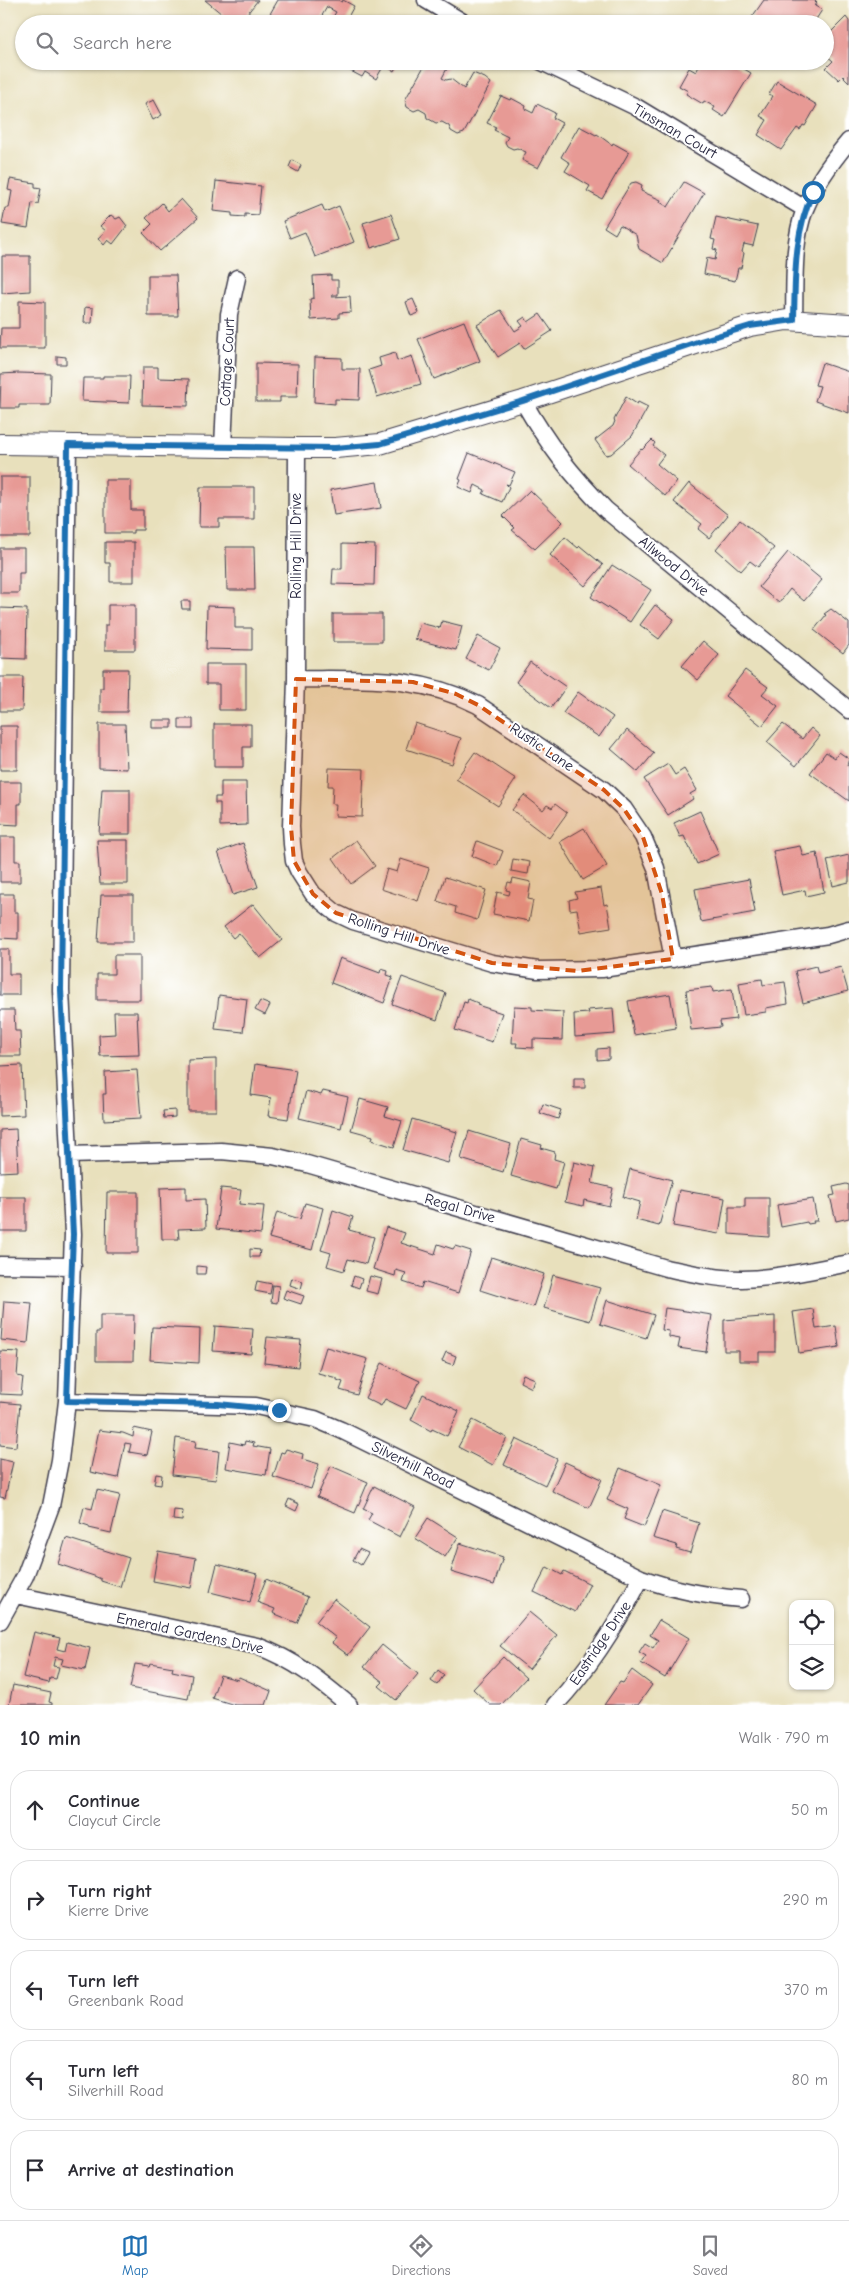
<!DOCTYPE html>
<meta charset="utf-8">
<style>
body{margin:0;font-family:"Comic Neue",sans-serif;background:#f2f2f3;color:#2b2b33}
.controls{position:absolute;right:15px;bottom:15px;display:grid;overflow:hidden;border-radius:10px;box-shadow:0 1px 4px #0004}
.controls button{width:45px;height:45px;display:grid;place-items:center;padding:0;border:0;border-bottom:1px solid #e1e1e2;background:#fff;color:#2b2b33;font:25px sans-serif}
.stop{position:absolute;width:15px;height:15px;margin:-11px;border:4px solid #1f6fb2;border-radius:50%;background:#fff}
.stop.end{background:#1f6fb2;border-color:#fff;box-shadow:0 1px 5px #0008}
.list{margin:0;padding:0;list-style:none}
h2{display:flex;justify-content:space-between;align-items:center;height:65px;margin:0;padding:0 20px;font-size:21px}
h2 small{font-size:16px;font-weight:400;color:#7c7c81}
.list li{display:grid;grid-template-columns:32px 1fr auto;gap:15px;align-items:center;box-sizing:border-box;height:80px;margin:0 10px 10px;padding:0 10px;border:1px solid #e1e1e2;border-radius:20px}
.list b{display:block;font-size:19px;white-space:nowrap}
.list p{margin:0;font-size:16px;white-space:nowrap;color:#7c7c81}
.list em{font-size:16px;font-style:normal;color:#7c7c81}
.icon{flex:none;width:28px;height:28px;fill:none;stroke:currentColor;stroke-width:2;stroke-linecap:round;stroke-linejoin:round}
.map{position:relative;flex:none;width:849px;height:1705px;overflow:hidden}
.search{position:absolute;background:#fff;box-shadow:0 1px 4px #0004;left:15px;right:15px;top:15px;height:55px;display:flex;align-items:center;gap:12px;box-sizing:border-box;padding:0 18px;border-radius:28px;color:#7c7c81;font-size:19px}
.sheet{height:515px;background:#fff}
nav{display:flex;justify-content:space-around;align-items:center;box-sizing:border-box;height:70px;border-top:1px solid #e1e1e2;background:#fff;font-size:14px;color:#7c7c81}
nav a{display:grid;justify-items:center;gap:2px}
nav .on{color:#1f6fb2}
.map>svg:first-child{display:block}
.building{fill:#e79a95}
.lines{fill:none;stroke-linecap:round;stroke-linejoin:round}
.minor-casing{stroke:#403e4e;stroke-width:19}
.tertiary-casing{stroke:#403e4e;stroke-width:22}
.minor{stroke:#fff;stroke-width:16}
.tertiary{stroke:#fff;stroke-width:20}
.route{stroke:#1f6fb2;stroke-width:6}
.marked{fill:#d45411;fill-opacity:0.2;stroke:#d45411;stroke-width:4;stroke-dasharray:10 6;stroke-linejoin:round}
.labels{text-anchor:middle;stroke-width:4;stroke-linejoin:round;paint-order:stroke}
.street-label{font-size:15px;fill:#22223b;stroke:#fff}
</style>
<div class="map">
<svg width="849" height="1705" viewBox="0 0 849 1705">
<rect width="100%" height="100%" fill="#fff"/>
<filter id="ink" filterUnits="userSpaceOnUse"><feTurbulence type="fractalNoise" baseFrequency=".02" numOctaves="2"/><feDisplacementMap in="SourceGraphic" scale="10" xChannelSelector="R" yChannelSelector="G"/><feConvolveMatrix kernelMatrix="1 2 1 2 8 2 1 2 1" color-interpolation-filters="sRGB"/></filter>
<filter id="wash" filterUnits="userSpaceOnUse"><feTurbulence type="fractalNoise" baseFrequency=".0096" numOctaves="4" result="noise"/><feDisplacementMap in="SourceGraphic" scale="20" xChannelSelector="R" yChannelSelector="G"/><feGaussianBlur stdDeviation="1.12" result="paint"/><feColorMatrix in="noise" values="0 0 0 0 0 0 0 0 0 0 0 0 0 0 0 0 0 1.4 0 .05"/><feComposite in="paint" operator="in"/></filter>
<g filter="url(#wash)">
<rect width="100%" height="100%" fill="#e8e0bc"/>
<g id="blocks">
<!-- building -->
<path class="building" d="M205,0H258L239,24H234Z
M278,0H338L342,2L343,0L354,6L344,24L333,17L336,12L327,7L317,24H275L267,19Z
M764,0H814L817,3L815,6L822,10L813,24H762L752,17Z
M846,17L849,21V82L843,76L839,80L826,68L833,61L825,54V38Z
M344,61H399L394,71L384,65L376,79L365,72L362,77L345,68L347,63Z
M427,61H451L442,78L446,80L451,79L464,89L473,73L485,78L491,83L464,133L458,135L451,131L449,126L442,122L436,123L427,118L426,113L419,109L414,111L407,107L405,100Z
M702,61H731L751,73L724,117L713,110L715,107L704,101L703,104L686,94L688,91L679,86L689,68L696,72Z
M777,81L817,105L805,126L803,125L800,130L797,128L781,150L758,135L767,120L760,116L773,96L769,94Z
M501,96L510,100L511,98L526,106L525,109L533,113L537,104L555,113L553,118L562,123L538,168L522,160L526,152L517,148L513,149L507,146L505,142L508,137L494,130L496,127L487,123Z
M154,100L162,115L153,120L145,104Z
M579,126L596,135L597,134L612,145L613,143L629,152L602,199L587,191L590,186L565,171L570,163L561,157Z
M292,160L301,165L298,172L289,167Z
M10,179L35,183V187L41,188L38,204L32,203L28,228L2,224L5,208H9L12,191L8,190Z
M216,181L261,186L258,215L245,214V217L232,216V213L213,211Z
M636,182L642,185L641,191L661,200L660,202L668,207L684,182L704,193L663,263L639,249L636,235L620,225L615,234L604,227L631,183Z
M181,199L198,218L160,251L143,233L152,224L146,218L162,203L168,211Z
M322,205L325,212L339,206L354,242L315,257L305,232L290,238L283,221Z
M391,214L400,239L371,248L363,223Z
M111,215L116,219L120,217L127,226L113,244L108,240L104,245L98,238L106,231L100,226Z
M716,217L758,226L753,246L744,244L742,252L744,253L741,268H738L735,281L704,274L707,258L715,260L717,250L713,249L715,240L711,239Z
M2,256H30V291L2,293Z
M148,275H176L178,316H148Z
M331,275V280H338V295H332V297L350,296L351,312L339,313V318L311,320L310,299L314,298L313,276Z
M413,299L419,313L411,316L406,302Z
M19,301L45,302V348H0L1,328H19Z
M85,307L93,308L92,323H84Z
M501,310L515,331L523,326L519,321L525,317L528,322L540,314L552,331L524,349L520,343L498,357L477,325Z
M464,321L480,361L434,379L418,339Z
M395,353L397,361L412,356L421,384L377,397L369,370L381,366L379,358Z
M57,356L66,357V364H57Z
M315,357L342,358V369H360L359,400L335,399V404L314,402Z
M256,363L298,364L297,397H280V402H256Z
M822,363L849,372V413L815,401L820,386L815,385Z
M143,367H158V378L189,379L188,406L142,405Z
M19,373L51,374L50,405H19V408H0L1,374Z
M103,376H130L129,403L82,401L83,378H103Z
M626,397L637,404L638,402L648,407L632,436L611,454L606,455L595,440L613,426L615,421L614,420Z
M652,440L655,443L653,446L664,455L657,464L677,481L665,496L628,464L641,449L642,450Z
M469,453L515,472L509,485L506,484L509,487L502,502L483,494L485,490L475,485L472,493L458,487L461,480L459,479Z
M0,477H30V537H0Z
M105,480H131V510H143V530H133V533H105Z
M377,482L381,508L334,515L330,490Z
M689,483L728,515L709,538L698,529L702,524L674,502Z
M200,487H254V519H219V527H199Z
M530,490L563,522L535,549L512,530L515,528L503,516Z
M740,520L774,548L758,567L750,561L741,571L716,549Z
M565,537L578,548L580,546L603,565L585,586L550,555Z
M105,542H134V582H110V563H105Z
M342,544L375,545L374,585L332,584L333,569H342Z
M226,547H254L255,590H227Z
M0,548H24V573H19V593H0Z
M788,552L822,580L804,601L790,589L779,603L759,587Z
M612,565L651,590L630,622L591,597Z
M181,601H190V609H182Z
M108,605H135V650H105V625H108Z
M655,605L674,619L659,639L640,625Z
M207,606L235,607V628H252V650L206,649Z
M0,608L27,609L26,659L0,658Z
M831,609L849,623V645L843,653L814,630L826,615L824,614Z
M333,614H382V642H333Z
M442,621L462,626L456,650L415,639L420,623L440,628Z
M478,636L500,648L489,670L466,659Z
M703,641L719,655L698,680L682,666Z
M530,662L566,687L551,708L516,682Z
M206,664H246V710H219V684H206Z
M103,669H128L127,712H100V688H103Z
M745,670L768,687L762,694L778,706L762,726L725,696Z
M0,677H23L22,711H0Z
M578,692L613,717L599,737L563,713Z
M179,719H193V729H179Z
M152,720H172V728H152Z
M415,723L461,738L452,764L406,749Z
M99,724H125L127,769L99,768Z
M214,724H251V747H243V767H214Z
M783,724L802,739L811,728L820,736L796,766L767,742Z
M0,726H17V770H0Z
M627,730L654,753L638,772L611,749Z
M475,752L516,779L498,806L456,779Z
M826,752L835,758L839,752L849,759L847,765L849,766V801L810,773Z
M668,764L675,775L684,769L697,790L690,794L693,799L668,815L644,779Z
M329,768L364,769L362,817L335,816L336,804H332L333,786H328Z
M0,782H21V804H18V825L0,824Z
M221,782H246L247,825L220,826V803H215V797H221Z
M102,789H130V834H99Z
M524,795L543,810L547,805L552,808L555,804L567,813L549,838L512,810Z
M700,811L719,854L697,864L684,836L680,837L674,823Z
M584,828L607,866L583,880L560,842Z
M0,837H15V861H20V882H0Z
M97,840H128V884H100Z
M356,840L375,866L351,884L333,858Z
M477,841L503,851L497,866L472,856Z
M243,843L258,887L233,895L218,852Z
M800,846L803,856L817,853L824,892L806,896L805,890L782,895L773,851Z
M849,855V882L833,886L827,860Z
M401,859L429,868L418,901L381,889L387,869L397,872Z
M513,859L530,862L528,874L511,871Z
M445,877L486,890L477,920L455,913L456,907L437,901Z
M513,878L531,882L528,899L533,900L529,921L493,914L497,892L509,895L510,891L506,890L508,882L512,883Z
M749,879L755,912L701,922L695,889Z
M601,888L604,905L607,904L611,927L581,932L577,909L570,910L569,900L577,898L575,892Z
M0,894H14V912H18V939L0,938Z
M101,895H133V942H98Z
M253,904L282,940L260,958L239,933L233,938L224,927Z
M0,949H9V974H19V995H0Z
M114,955H140V1000H97V974H114Z
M340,958L380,973L381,969L388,971L387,975L393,977L384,1003L331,983Z
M816,966L818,973L841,967L848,991L803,1003L795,971Z
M402,977L446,993L437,1020L392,1004Z
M762,979L763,985L785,982L788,1004L766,1008V1012L744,1015L739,983Z
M712,987L713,992L732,989L736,1019L720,1021L721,1027L691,1030L686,990Z
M670,994L676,1028L634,1035L628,1001Z
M219,995L247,999L243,1032L215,1029Z
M468,999L478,1003L477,1005L502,1013L492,1042L455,1030L464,1002L467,1003Z
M260,1001L270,1005L265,1015L255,1010Z
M514,1006L532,1007V1010L563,1012L562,1040L533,1039V1048L516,1047L517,1043H512Z
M613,1008L615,1034L575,1037L574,1014L589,1013L588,1010Z
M0,1010H14L15,1031H20L21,1056H0Z
M114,1012H137L139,1055L100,1056L99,1035L115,1034Z
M609,1048V1059L597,1060V1049Z
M216,1059V1111H188V1060Z
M255,1064L296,1070L288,1119L268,1116L271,1098L251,1095Z
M22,1065L24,1115L0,1116V1066Z
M137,1070L141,1118L104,1120L103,1094H106L105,1072Z
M574,1078H585V1088H574Z
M306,1091L321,1095L323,1091L348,1097L341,1128L299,1118Z
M360,1099L388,1107L385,1116L402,1121L394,1147L372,1140L373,1136L351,1130Z
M543,1104L561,1110L558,1119L540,1113Z
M175,1110V1117L164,1118L163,1111Z
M412,1119L457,1132L448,1163L403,1150Z
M16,1129L18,1171L0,1172V1130Z
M469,1131L511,1144L503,1172L461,1159Z
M521,1139L542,1145L541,1148L555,1152L554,1159L564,1162L556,1189L511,1176Z
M574,1162L595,1167L592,1183L613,1188L609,1206L584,1200L583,1206L565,1202Z
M630,1169L672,1180L659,1226L636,1220L640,1202L623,1197Z
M846,1184L849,1185V1218L836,1221L830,1196L835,1195L833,1187Z
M186,1187V1200L205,1199L206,1228L178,1229L179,1239H162L160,1188Z
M221,1188L241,1190L239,1204L264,1206L261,1234L216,1229Z
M679,1190L725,1198L719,1234L673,1226Z
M107,1192H138V1253H106Z
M0,1197H26V1231H0Z
M745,1198H769V1237L729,1234V1207H745Z
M813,1199L817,1221H813L814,1223L808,1224L807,1222L781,1227L777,1205Z
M305,1203L323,1208L312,1250L269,1238L277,1212L300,1219Z
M333,1210L353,1217L349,1230L374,1237L366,1264L348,1259L344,1271L327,1266L331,1253L321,1250Z
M386,1227L405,1233L401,1243L435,1254L438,1244L453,1249L455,1246L471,1251L458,1293L423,1282L421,1288L403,1282L406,1273L396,1270L395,1276L373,1269Z
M250,1249L260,1250L259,1257H250Z
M491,1257L544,1274L533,1307L480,1290Z
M197,1266L206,1267L205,1274H197Z
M553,1275L600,1288L590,1321L544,1308Z
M354,1276L362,1279L359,1288L351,1285Z
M370,1276L382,1279L378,1294L366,1291Z
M292,1278L303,1281L301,1289L290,1285Z
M257,1281L272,1284L270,1294L255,1291Z
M273,1285L279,1286L277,1303L271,1302Z
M286,1290L304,1296L301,1304L283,1298Z
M607,1300L654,1315L646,1338L600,1324Z
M4,1301L32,1303L28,1343L1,1340Z
M665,1308L712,1315L706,1352L678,1348L680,1339L669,1337V1331L662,1330Z
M813,1309L816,1329L836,1326L839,1347L799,1353L793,1312Z
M100,1315H134L133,1361H96V1332H100Z
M775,1316V1352H759V1361H739V1351H724V1320Z
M215,1326L253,1329L251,1354L213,1351Z
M152,1327L200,1329L199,1363L150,1360Z
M267,1337L301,1340L298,1367L264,1363Z
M326,1347L368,1359L357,1395L340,1390L343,1382L337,1380V1378L318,1373Z
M0,1351L19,1352L17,1376L23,1377L21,1395L0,1394Z
M446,1352L456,1356L453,1365L442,1361Z
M382,1363L420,1381L406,1409L385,1399L381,1406L365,1398Z
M523,1374L535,1379L532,1388L520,1382Z
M423,1394L459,1411L447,1436L432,1429L431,1431L411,1420Z
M0,1402L20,1404L16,1447L0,1445Z
M473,1420L507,1438L493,1465L458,1447Z
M134,1428L152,1432L147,1455L129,1452L131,1444L125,1443L118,1478L90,1472L99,1430L123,1433L133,1437Z
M176,1438L196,1441L195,1448L219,1451L216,1480L172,1475Z
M516,1439L557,1459L545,1485L504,1465Z
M245,1441L254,1443L253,1446L270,1449L266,1475L226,1468L230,1442L244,1445Z
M286,1449L303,1454L302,1459L319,1464L311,1489L273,1477L281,1452L284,1453Z
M0,1459L13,1462L5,1498L0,1497Z
M565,1462L602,1479L589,1508L552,1491Z
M331,1466L368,1482L355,1513L317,1497Z
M620,1468L661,1485L644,1527L624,1519L628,1509L607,1500Z
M156,1474L162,1475L161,1485L154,1484Z
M374,1486L415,1507L400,1537L368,1520L372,1513L363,1509Z
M97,1490L120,1495L111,1533L89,1528V1526L80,1523L84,1507L92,1509Z
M289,1499L299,1504L296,1511L286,1506Z
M174,1510L183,1511L182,1521L173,1520Z
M662,1511L699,1523L690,1553L676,1549L677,1545L653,1538Z
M428,1518L458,1537L445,1557L415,1538Z
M66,1538L129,1558L120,1587L101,1581V1579L94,1576L58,1564Z
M460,1543L503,1557L494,1585L451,1572Z
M359,1549L368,1553L361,1565L353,1560Z
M158,1551L196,1558L191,1588L153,1581Z
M217,1564L257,1574L250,1602L210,1592Z
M547,1567L562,1575L564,1571L590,1584L575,1612L534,1592Z
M266,1579L308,1597L297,1623L273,1613L275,1609L257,1602Z
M334,1599L370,1627L348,1655L332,1643L336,1638L316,1622Z
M529,1612L557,1635L529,1669L500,1646Z
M659,1620L689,1638L665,1678L641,1663L646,1656L639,1652L645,1643L653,1648L658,1640L650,1635Z
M34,1632L60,1638L57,1649L65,1651L67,1642L90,1648L85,1670L61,1665L63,1659L55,1657L53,1666L59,1667L56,1679L50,1678L49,1683L23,1677Z
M382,1645L418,1674L396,1700L379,1686L383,1682L364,1667Z
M503,1657L526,1678L501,1705H490L473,1689Z
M150,1663L173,1667L172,1671L192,1675L188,1699L130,1688L135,1664L149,1666Z
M438,1670L444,1675L437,1685L431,1681Z
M632,1670L652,1685L638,1705H604L620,1682L623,1683Z
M220,1675L238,1680L239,1677L271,1691L266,1705H235L212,1698Z
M13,1685L51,1693L49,1702L52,1703V1705H9Z"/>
</g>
</g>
<g filter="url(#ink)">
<use href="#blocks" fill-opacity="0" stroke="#403e4e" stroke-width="1"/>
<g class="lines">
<!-- minor casing -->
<g class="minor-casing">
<path id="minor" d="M426,0L466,24
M540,61L636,107L805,209
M794,320C795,284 792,243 805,209C815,185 832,161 849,141
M523,401C548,445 570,473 606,510L849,710
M223,447L229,314L237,278
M297,448L296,679L291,827L292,844L294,861L299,872L313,894L336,913L353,921L492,963L538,970L602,969L828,935L849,929
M296,679C363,680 416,674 478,705L604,790L624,809L643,837L656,868L673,959
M68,1155L221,1151L273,1156L307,1164L666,1268C691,1273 716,1279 742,1279C778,1278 814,1270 849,1263
M0,1265L73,1266
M67,1401L256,1406L315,1419L341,1430L641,1578C674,1590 706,1596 741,1599
M16,1595L257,1646C295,1660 319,1680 349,1705
M0,1621L25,1576L51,1506L60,1460L67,1401L73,1234L61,990L68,445
M555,1705C590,1668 618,1623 641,1578"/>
</g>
<!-- tertiary casing -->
<g class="tertiary-casing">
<path id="tertiary" d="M0,444L297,448H335L380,444L523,401L750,326L787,320L849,324"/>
</g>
<!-- minor -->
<use href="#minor" class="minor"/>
<!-- tertiary -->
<use href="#tertiary" class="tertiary"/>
</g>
</g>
<g class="lines" filter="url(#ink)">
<!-- route -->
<path class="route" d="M279,1410L218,1404L67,1401L73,1234L61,990L68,445L335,448L380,444L523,401L700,341L750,326L794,320C795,276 794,232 813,192"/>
</g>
<!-- marked area -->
<path class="marked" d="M296,679L413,682L456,694L478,705L604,790L624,809L643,837L662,894L673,959L577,971L492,963L336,913L313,894L294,861L291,827Z"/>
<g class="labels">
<!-- street labels -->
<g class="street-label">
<text transform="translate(675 131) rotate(30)" y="5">Tinsman Court</text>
<text transform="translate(227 362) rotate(-87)" y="5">Cottage Court</text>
<text transform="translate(296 546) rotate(-90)" y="5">Rolling Hill Drive</text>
<text transform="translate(674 566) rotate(39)" y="5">Allwood Drive</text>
<text transform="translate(542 747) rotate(34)" y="5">Rustic Lane</text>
<text transform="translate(399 934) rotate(18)" y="5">Rolling Hill Drive</text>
<text transform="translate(460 1208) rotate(16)" y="5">Regal Drive</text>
<text transform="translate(413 1465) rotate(26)" y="5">Silverhill Road</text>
<text transform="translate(190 1633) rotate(12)" y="5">Emerald Gardens Drive</text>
<text transform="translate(600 1643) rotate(-56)" y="5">Eastridge Drive</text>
</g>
</g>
</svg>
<div class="controls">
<button><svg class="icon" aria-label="locate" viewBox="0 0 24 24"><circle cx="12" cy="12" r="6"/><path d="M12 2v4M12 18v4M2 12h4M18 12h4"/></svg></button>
<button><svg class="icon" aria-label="layers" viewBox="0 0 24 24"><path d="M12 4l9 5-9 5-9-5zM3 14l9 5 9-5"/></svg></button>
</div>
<div class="stop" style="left:813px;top:192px"></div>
<div class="stop end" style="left:279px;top:1410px"></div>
<div class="search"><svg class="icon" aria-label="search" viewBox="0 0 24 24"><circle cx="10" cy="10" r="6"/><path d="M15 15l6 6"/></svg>Search here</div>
</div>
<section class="sheet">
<h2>10 min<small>Walk · 790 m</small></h2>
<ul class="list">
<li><svg class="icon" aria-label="ahead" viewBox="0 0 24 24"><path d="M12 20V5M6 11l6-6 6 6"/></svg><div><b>Continue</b><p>Claycut Circle</p></div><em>50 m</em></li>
<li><svg class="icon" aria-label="right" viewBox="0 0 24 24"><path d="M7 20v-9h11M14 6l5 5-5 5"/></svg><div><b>Turn right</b><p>Kierre Drive</p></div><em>290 m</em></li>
<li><svg class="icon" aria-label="left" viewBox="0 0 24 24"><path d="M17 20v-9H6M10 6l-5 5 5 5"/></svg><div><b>Turn left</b><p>Greenbank Road</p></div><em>370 m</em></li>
<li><svg class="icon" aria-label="left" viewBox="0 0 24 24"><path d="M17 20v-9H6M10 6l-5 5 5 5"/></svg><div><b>Turn left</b><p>Silverhill Road</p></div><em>80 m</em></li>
<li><svg class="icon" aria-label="arrive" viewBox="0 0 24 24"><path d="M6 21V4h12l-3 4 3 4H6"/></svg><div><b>Arrive at destination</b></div></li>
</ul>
</section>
<nav>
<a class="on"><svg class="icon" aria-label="map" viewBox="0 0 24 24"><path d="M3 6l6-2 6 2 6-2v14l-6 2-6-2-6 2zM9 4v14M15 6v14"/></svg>Map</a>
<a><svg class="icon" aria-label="directions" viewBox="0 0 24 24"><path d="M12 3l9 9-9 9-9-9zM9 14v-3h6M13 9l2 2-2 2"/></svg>Directions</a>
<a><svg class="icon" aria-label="saved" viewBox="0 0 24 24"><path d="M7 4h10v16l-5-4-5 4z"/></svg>Saved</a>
</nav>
